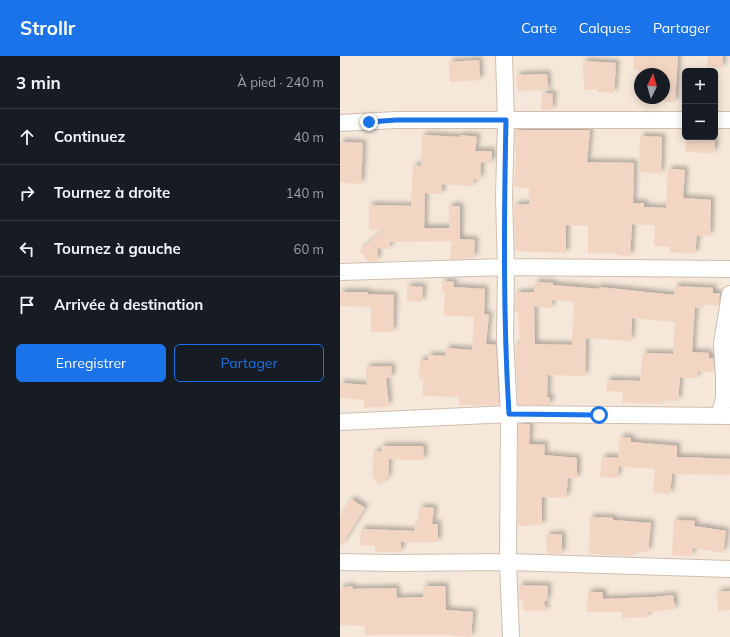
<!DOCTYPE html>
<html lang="fr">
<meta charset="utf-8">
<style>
body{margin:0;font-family:Mulish,sans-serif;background:#242831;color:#f1f3f6}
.controls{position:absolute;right:12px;top:12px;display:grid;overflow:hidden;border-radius:6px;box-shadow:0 2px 10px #0003}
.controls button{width:36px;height:36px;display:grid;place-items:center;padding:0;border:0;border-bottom:1px solid #363941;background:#171b24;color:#f1f3f6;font:20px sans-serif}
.compass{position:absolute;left:294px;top:12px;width:36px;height:36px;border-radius:50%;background:#171b24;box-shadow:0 2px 10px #0003;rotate:5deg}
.stop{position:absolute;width:12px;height:12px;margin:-9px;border:3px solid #1a73e8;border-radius:50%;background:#fff}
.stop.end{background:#1a73e8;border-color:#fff;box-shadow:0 1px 4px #0008}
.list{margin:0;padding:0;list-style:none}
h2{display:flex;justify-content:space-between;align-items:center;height:52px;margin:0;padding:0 16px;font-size:17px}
h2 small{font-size:13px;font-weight:400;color:#9ea1a6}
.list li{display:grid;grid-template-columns:26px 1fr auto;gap:12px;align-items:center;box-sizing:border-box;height:56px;padding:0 16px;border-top:1px solid #363941}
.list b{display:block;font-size:15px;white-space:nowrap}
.list em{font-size:13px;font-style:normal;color:#9ea1a6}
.actions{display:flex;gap:8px;padding:12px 16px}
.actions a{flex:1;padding:9px 0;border:1px solid #1a73e8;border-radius:6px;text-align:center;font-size:14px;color:#1a73e8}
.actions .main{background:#1a73e8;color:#fff}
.icon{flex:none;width:22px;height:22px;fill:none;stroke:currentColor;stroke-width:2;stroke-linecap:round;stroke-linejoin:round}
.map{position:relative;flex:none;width:390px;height:581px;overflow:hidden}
header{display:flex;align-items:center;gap:24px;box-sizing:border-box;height:56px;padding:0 20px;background:#1a73e8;color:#fff}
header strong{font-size:19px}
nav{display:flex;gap:22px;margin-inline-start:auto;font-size:14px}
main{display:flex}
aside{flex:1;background:#171b24}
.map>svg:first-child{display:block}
.residential{fill:#f5e8da;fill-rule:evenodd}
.building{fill:#f3d5c3;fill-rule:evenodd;filter:url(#shadow)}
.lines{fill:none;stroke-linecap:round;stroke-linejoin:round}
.minor-casing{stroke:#d1beb0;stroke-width:18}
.minor{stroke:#fff;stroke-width:16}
.route{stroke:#1a73e8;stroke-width:5}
</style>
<header>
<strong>Strollr</strong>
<nav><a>Carte</a><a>Calques</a><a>Partager</a></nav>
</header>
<main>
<aside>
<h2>3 min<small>À pied · 240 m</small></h2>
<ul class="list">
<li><svg class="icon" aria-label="ahead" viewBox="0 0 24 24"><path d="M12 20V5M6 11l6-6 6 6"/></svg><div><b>Continuez</b></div><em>40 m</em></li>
<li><svg class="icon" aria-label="right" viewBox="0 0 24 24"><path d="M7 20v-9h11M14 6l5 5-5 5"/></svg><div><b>Tournez à droite</b></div><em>140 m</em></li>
<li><svg class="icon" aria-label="left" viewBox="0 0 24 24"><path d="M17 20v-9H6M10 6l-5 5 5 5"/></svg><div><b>Tournez à gauche</b></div><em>60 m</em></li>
<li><svg class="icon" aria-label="arrive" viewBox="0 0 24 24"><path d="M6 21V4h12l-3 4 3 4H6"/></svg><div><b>Arrivée à destination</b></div></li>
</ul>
<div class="actions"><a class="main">Enregistrer</a><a>Partager</a></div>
</aside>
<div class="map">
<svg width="390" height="581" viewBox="0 0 390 581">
<defs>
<filter id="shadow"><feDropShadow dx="3.5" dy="-3.5" stdDeviation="2" flood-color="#0004"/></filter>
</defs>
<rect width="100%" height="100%" fill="#fdf6ec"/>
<!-- residential -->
<path class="residential" d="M0,0H390V581H0ZM345,15H375V81H345ZM300,18H324V42H300Z"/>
<!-- building -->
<path class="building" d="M294,0H338L335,46H324V18H320V15L294,14Z
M368,0H383L382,12L367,11Z
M139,4L140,24L110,26L109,6Z
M243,5L276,7L274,37L257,36L258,33L244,34Z
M207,18L208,34L177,35L176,19Z
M202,37L213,38L212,54H201Z
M175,74H250L247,106L294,107L293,147H304V151L326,152L328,113L345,114L343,142L371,144L370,180L357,179L355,198L330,196V191L314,190L315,169L292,168L290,200L277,199V197H248V170L226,169V197L175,195L174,149L189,148V132L174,131L176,97H175Z
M82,79L120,81V79L137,81L135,95H152V107L141,106L140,124L134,123L133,130L102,128V138L85,137L84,172H109V150H120V183L135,184L134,202L110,203L112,185L50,186V193L38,192L37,205L29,206L19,195L43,175L29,173V149L71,150L73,109L81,110Z
M300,80L322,81L321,118L299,116Z
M346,83L375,85L374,97L345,96Z
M0,86L23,87L21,128L0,126Z
M102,225L114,226L113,231L145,233L144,258L149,259L146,288L156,289L159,349H119V341L83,340V323H79L80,304H88V299L105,300L106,292L132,294L134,261L104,259L105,236H102Z
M195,226L213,227V229L259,233V231L334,239L335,230L373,232V237L380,238L378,250L360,248V252L355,251L352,296L369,297V302H373L374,316L358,315L357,322L340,321L338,345L321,344V348L282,346L283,336L266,335L267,324L300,325L303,297L333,298L335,266L292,262L291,285L246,282L245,320L208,319L207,341H210V349H178L175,288H180L178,256H175V237L194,236ZM212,244L234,246L232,289L195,288L194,250L212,252Z
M67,230L83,231L82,246L67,245Z
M0,236H28V238L54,239L53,276H31V251L0,250Z
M51,310L52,322H46L49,350L24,352V344L0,342V327L27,329L26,311Z
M178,368H190L189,388L205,389L204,399L237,402V423L228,422L226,442L202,441V469L178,470Z
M280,381L291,382V386L337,390V401L390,403V419L332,418L330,438L313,437L315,413L279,410L277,422L260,421L262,401L278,402Z
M41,390H83L84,404L49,403L48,421L40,429L32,421L34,395L41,396Z
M11,443L25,452L0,491V461Z
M80,451L94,452L92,468H98V486H61V496H35V490L20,489L21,473L75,475L74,469H77Z
M250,461L273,462V464L311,467L308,496L294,495L293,500L249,498Z
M334,464L355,465L354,470L386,475L383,497L353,492L352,500L332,499Z
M222,478V498H207L206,479Z
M179,529L208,530L207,545H204L206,555H184L183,544H179Z
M12,530L13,533L56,532L57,542L83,541V530H105L106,554L133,556L131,581L107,579H25V570L0,569V532Z
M390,535V554L378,555L377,536Z
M248,536H263V543L315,541L333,539L335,553L308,556V561L282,562V556H247Z"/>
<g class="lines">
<!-- minor casing -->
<g class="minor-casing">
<path id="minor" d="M164,0L166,64L164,141L166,211L165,282L169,358L168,506L171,581
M375,64H390
M0,67L56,64H345
M0,216L166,211L390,213
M379,360L384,342V320L382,288L390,238
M0,366L169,358L390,360
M0,506L52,507L168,506L390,513"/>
</g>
<!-- minor -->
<use href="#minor" class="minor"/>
</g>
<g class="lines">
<!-- route -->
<path class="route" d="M29,66L56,64H166C164,162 163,260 169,358L259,359"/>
</g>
</svg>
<div class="controls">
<button>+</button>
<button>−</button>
</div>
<svg class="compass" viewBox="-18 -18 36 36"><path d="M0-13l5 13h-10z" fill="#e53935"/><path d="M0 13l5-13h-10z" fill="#9ea1a6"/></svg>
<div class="stop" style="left:259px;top:359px"></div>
<div class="stop end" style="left:29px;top:66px"></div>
</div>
</main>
